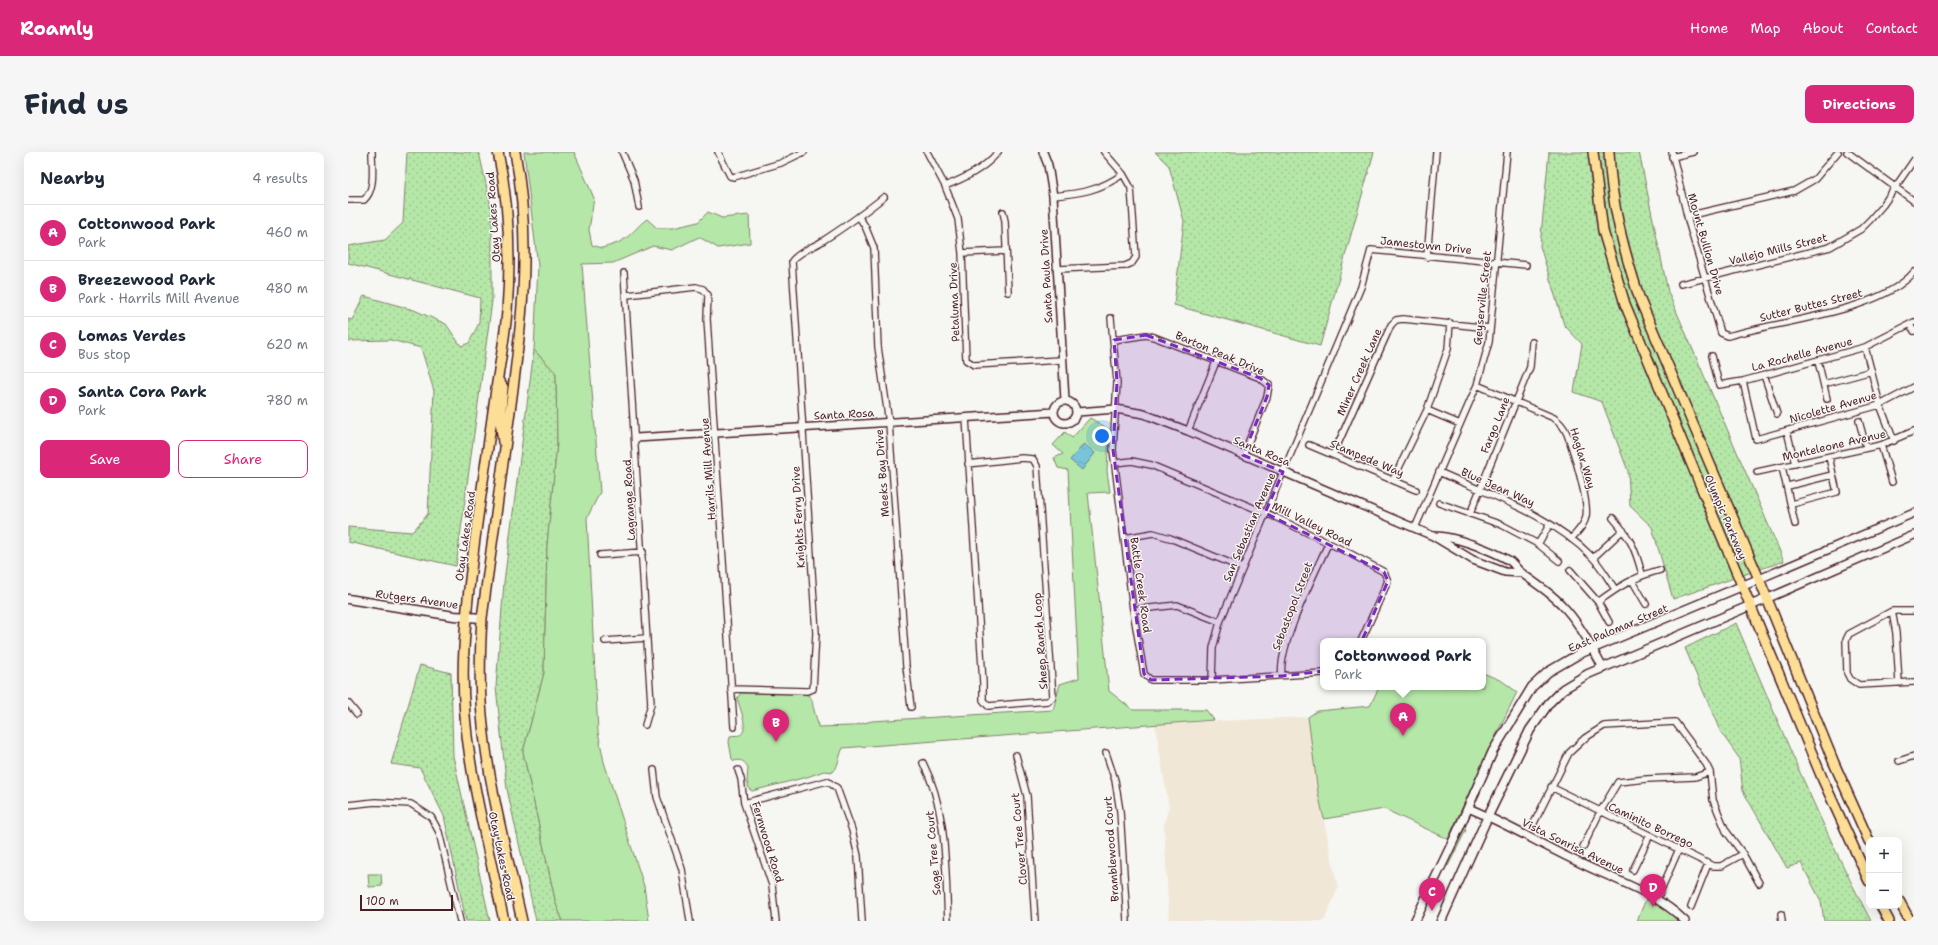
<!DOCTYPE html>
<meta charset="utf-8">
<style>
body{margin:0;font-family:"Shantell Sans",sans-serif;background:#f6f6f7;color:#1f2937}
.controls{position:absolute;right:12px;bottom:12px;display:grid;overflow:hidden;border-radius:8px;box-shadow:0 4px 16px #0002}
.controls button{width:36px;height:36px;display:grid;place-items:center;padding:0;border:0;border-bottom:1px solid #e0e1e3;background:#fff;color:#1f2937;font:20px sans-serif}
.scale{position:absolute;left:12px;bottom:10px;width:93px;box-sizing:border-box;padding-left:4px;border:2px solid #4a1f2b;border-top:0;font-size:11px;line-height:14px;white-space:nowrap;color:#4a1f2b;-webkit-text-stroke:3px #f6f6f2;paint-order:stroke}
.you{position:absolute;left:754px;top:284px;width:14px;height:14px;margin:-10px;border:3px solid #fff;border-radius:50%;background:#1a73e8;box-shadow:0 0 0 6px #1a73e833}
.badge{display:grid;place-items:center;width:26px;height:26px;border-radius:50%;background:#db2777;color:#fff;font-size:13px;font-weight:700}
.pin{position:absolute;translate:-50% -33px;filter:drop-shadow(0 1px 2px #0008)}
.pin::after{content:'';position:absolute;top:21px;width:14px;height:12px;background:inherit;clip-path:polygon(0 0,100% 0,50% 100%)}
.popup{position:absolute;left:972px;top:486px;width:166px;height:52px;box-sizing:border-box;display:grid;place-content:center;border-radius:8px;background:#fff;filter:drop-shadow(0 1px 3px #0005);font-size:13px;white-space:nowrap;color:#747a83}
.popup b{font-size:15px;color:#1f2937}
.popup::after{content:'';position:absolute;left:50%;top:100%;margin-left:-8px;border:8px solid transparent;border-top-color:#fff}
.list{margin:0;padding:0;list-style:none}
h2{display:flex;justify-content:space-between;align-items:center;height:52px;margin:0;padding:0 16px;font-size:17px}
h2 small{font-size:13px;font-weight:400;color:#747a83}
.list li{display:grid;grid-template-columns:26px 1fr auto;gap:12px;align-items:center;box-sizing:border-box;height:56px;padding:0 16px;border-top:1px solid #e0e1e3}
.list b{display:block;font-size:15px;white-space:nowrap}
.list p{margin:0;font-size:13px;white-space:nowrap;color:#747a83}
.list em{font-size:13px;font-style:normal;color:#747a83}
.actions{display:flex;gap:8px;padding:12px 16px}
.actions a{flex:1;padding:9px 0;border:1px solid #db2777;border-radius:8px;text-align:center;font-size:14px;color:#db2777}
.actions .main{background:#db2777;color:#fff}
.map{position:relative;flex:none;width:1566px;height:769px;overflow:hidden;border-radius:8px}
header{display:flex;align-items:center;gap:24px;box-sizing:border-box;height:56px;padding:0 20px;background:#db2777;color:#fff}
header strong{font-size:19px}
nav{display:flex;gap:22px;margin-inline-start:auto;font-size:14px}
.intro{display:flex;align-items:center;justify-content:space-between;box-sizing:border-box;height:96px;padding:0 24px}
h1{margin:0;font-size:28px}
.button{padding:10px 18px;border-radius:8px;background:#db2777;color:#fff;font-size:14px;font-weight:700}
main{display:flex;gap:24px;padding:0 24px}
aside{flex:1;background:#fff;border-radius:8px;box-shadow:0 4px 16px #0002}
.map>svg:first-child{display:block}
.built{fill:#f0e7d6}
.grass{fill:url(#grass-dots);stroke:#80836a}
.park{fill:#b5e7a8;stroke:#80836a}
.water{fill:url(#water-ripples);stroke:#678294}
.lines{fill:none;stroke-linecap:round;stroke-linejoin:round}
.minor-casing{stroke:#4a1f2b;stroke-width:8}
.tertiary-casing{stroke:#4a1f2b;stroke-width:10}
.secondary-casing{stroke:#4a1f2b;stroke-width:11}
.primary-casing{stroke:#4a1f2b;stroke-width:12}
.minor{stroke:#f6f6f2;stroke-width:5.5}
.tertiary{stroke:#f6f6f2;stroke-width:7}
.secondary{stroke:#f6f6f2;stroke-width:8}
.primary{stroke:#fcde96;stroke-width:9}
.marked{fill:#7b2cbf;fill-opacity:0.2;stroke:#7b2cbf;stroke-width:3;stroke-dasharray:8 5;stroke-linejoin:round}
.labels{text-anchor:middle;stroke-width:3;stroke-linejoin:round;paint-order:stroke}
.street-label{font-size:11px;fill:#4a1f2b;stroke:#f6f6f2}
</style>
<header>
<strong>Roamly</strong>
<nav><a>Home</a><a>Map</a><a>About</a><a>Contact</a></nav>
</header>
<div class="intro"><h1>Find us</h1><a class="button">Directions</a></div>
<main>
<aside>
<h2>Nearby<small>4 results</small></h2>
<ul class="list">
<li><span class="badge">A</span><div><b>Cottonwood Park</b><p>Park</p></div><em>460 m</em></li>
<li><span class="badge">B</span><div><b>Breezewood Park</b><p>Park · Harrils Mill Avenue</p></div><em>480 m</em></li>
<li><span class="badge">C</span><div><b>Lomas Verdes</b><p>Bus stop</p></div><em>620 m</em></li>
<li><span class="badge">D</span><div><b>Santa Cora Park</b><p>Park</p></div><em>780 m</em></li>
</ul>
<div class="actions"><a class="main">Save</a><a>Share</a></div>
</aside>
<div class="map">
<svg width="1566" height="769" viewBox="0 0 1566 769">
<defs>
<pattern id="grass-dots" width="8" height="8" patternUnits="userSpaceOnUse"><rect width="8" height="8" fill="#b5e7a8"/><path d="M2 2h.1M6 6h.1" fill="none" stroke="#9dc691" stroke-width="1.8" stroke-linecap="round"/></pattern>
<pattern id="water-ripples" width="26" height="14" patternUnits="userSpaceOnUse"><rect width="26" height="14" fill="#7ac4da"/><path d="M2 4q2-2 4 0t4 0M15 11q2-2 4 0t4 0" fill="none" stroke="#6ba8bb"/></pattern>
</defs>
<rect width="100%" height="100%" fill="#f6f6f2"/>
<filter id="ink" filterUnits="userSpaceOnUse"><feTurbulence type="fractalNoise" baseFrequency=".025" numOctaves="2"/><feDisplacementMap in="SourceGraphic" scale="8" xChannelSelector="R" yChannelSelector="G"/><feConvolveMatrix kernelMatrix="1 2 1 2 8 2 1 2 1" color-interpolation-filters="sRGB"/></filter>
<g filter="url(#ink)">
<!-- built -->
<path class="built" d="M960,565L970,641L990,736L976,769H821L816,671L821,655L807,572Z"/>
<!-- grass -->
<path class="grass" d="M59,0H131L144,60V149L108,414L0,390V375L64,380L80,362L86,239L73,196L43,188L0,189V167L4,168L16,144L66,158L98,172L113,194L121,191L131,171L132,146L0,111V94L37,88L55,71Z
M807,0H1026L972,194L826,153L836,69L821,14Z
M1201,0H1291L1320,140L1436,409L1325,447L1304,375L1282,354L1280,319L1254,250L1226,240L1234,192L1216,173L1192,94Z
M186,198L208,221L209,292L199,393L196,521L175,600L208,752L215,769H188L159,637L148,535L156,430Z
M1388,471C1431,571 1472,673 1523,769H1476L1473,749L1453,711L1439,716L1395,639L1391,606L1372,579L1337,496Z
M72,513L103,521L105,604L142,769H118L96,664L72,616L43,612Z
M1114,676L1118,678L1100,714L1097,712Z"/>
<!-- park -->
<path class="park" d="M176,0H226L246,46L241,78L244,93L254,96C261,94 269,92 275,88C285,82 290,73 299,67L309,76H325L350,70L360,60L374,66L401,63L402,91L370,96L351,85L324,98L305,94L265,111L234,112L252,340L239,366L250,580L256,610L296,734L301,769H215L208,752L175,600L196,521L199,393L209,292L208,221L186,198L190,114Z
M742,266L761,277L759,319L762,340L740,341L761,539L785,558H858L866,568L495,596C491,603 491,614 485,620L476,619L459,625L404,639L401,637L399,629L400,616C397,609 393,607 386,609L384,607L381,590L382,584C385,583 389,584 392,583C402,578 391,554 389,546L393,541L457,542C467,546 463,550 466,558C467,564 470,568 470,575L504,574L524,569L705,558L712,532L731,526L720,318L710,316L706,306L715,302L705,293L717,280L724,286Z
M1135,521L1154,529L1169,540L1138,604L1100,687L1036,657L976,667L970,641L960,565L969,559L1022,554L1031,535H1135Z
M20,722H33L34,734L21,735Z
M1298,747L1325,760L1332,769H1289Z"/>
<!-- water -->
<path class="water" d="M736,292L747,301L734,318L722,308Z"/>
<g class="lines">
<!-- minor casing -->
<g class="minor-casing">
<path id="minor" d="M274,0L286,28L291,55
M370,0L382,24L386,25L433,11L456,0
M579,0L597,34L610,67L614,101L618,208L626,213L713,208
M1324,0L1341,72L1373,181L1380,184C1430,169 1533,160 1566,120
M1499,0L1566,49
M1324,5L1345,0
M597,34C617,26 636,17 650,0
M705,44C733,41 751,39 775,22
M0,48H16C28,37 24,15 24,0
M655,60L657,69L660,140
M1339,64L1446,39L1467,27L1490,0
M511,65L517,74L526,96L530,195L541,271L558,514L563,555
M614,101L657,99
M1079,105L1088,0
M710,117L777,114L784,111L788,105L783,36L775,22L756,0
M276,121L303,552L297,573
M1333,132L1482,95L1513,77L1522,68L1535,53L1566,8
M279,143L348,135L355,137L360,143L359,167L386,575
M763,166L769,230L765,298L785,458L796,522L803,528H864L975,521
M1562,173L1566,179
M766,188L798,183L806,185L912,226L921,233L919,245L895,303
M1517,195L1532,253L1546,289
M1364,204L1371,233L1395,229L1517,195L1566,170
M1470,209L1479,247
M1416,223L1429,262
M1395,229L1408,287L1532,253L1566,235
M1476,232L1524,219
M1129,233L1206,266C1212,270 1216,275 1219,282C1225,297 1241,350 1238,364C1237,373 1229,380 1223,387
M1079,258L1112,272
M618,266L635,531V548L640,554L700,549L705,545L689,314L685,307L674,306L620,312
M1511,269L1518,295
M840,279L868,210
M1439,279L1447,312
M961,293L1068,338
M1533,293L1544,330
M985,303L1043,173L1048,168L1055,167L1142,176
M767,311L784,309L803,313L927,365L1003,402L1036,420L1040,429L1013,489
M1434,315L1447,372
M1091,320C1144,344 1202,362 1244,405C1253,414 1260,427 1267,437
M1409,320L1533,293L1566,279
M1045,328L1079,258L1100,197L1102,171
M1440,334L1484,323
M1091,351L1154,373L1190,392L1211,409
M1444,352L1489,340L1481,305
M1122,362L1182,215L1184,190
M1265,366C1283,387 1287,396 1294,422
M1067,376L1129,233L1141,190L1159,0
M776,386L805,381L822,386L894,416
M1190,392L1202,372
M252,403L295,400
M1245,406L1275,378
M1222,418L1250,450L1261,470
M1284,428L1298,452
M1250,450C1270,435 1288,424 1312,418
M785,458L829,453L872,470
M1544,459L1548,481L1551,531
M1566,459H1544L1501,482L1498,488L1499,521L1502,527L1511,533L1566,530
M257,489L299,486
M934,524C929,495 967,421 980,392
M864,528L865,496L872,470L1013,135L1023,98L1178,113
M383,537L459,539L465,537L468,481L444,109C451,100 463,96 473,90C495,76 516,61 536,45
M0,551L9,562
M758,601L767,628L772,659L779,769
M668,603L679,644L687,769
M1551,609L1566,604
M575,611C600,660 597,715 600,769
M306,618L309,645L334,717L342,769
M390,618L393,627L396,651L424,733L428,769
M1203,635L1365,714H1373L1395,702
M396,651L479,629L489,636L504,678L510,704L514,769
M0,653L27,650L63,652L83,665L91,680L112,769
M1185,673L1221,601L1237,586L1256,574L1327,570L1358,612L1362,620L1365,648L1378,679L1395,702L1411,731
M1235,695L1252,660L1270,630L1299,627L1347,625L1362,620
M1285,718L1302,683
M1309,747L1331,697
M1343,755L1360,712
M1433,762L1434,769"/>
</g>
<!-- tertiary casing -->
<g class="tertiary-casing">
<path id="tertiary" d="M695,0L700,13L705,44L717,248
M706 260a11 11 0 1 1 22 0a11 11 0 1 1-22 0Z
M729,260L768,257L796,262L840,279L1085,384L1125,408L1157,420L1174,421
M288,286L706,260
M1087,384C1106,384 1146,399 1162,409C1167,413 1170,419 1175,422C1188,432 1202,440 1213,452C1231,470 1243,494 1255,516
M1411,427L1566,361
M1418,447L1566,383
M1120,656C1158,671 1193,693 1230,710C1266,728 1308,740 1337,769"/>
</g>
<!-- secondary casing -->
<g class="secondary-casing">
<path id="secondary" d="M0,447L106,464L134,466
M1067,769L1108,683L1145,599L1184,535L1200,520L1231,502L1411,427
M1093,769L1140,664L1182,578L1201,551L1215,537L1240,522L1418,447"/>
</g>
<!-- primary casing -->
<g class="primary-casing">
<path id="primary" d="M150,0C161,51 163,107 159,159C157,185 152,211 148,237C137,322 121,410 116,496C110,588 137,680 156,769
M167,0C185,95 173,180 160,274C151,338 143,402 134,466C132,499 131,531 134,563C140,633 159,701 174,769
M1245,0L1255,79L1277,152L1475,628L1521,729
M1261,0C1263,52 1276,99 1292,148L1411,427L1486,611L1521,689
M150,228L155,235L152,269L155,290
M1551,749L1562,769
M1533,754L1541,769"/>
</g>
<!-- minor -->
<use href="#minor" class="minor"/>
<!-- tertiary -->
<use href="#tertiary" class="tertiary"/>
<!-- secondary -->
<use href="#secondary" class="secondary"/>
<!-- primary -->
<use href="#primary" class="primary"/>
</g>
</g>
<!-- marked area -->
<path class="marked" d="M798,183L912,226L921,233L919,245L895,303L935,320L917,361L1036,420L1040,429L1002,516L934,524L803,528L796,522L765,298L769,230L766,188Z"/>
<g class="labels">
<!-- street labels -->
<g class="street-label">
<text transform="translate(145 65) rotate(-94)" y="4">Otay Lakes Road</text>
<text transform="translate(1358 92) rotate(74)" y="4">Mount Bullion Drive</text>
<text transform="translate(1078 93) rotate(6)" y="4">Jamestown Drive</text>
<text transform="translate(1430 97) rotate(-14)" y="4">Vallejo Mills Street</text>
<text transform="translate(698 124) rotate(-93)" y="4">Santa Paula Drive</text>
<text transform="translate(1134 146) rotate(-84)" y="4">Geyserville Street</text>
<text transform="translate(606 150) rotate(-92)" y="4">Petaluma Drive</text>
<text transform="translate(1463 153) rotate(-14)" y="4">Sutter Buttes Street</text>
<text transform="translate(872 201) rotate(23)" y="4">Barton Peak Drive</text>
<text transform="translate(1454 202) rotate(-15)" y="4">La Rochelle Avenue</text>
<text transform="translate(1011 220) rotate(-66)" y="4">Miner Creek Lane</text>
<text transform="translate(1485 255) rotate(-16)" y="4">Nicolette Avenue</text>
<text transform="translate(496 262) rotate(-3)" y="4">Santa Rosa</text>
<text transform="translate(1147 273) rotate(-68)" y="4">Fargo Lane</text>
<text transform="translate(1486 293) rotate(-13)" y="4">Monteleone Avenue</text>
<text transform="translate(914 299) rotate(23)" y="4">Santa Rosa</text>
<text transform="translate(1019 306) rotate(23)" y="4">Stampede Way</text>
<text transform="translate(1235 306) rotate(73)" y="4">Haglar Way</text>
<text transform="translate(360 317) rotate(-94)" y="4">Harrils Mill Avenue</text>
<text transform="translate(534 321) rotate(-94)" y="4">Meeks Bay Drive</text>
<text transform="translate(1150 335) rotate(24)" y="4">Blue Jean Way</text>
<text transform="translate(281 348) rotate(-93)" y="4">Lagrange Road</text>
<text transform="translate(450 365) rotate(-93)" y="4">Knights Ferry Drive</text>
<text transform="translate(1378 365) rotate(67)" y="4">Olympic Parkway</text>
<text transform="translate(964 372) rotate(26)" y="4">Mill Valley Road</text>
<text transform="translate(901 375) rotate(-67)" y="4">San Sebastian Avenue</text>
<text transform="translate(117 384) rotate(-82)" y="4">Otay Lakes Road</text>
<text transform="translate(793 433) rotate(82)" y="4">Battle Creek Road</text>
<text transform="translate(69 447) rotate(8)" y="4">Rutgers Avenue</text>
<text transform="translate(944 454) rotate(-69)" y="4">Sebastopol Street</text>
<text transform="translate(1270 476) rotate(-23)" y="4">East Palomar Street</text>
<text transform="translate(692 489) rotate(-94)" y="4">Sheep Ranch Loop</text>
<text transform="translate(1303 673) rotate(25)" y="4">Caminito Borrego</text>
<text transform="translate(671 687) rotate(-95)" y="4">Clover Tree Court</text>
<text transform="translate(420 690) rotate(73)" y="4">Fernwood Road</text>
<text transform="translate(1225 694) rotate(26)" y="4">Vista Sonrisa Avenue</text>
<text transform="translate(763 697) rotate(-94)" y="4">Bramblewood Court</text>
<text transform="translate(585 701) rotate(-95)" y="4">Sage Tree Court</text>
<text transform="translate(154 704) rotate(78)" y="4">Otay Lakes Road</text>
</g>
</g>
</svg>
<div class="controls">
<button>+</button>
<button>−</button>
</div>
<div class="scale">100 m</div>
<div class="you"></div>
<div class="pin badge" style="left:1055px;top:584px">A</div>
<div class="popup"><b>Cottonwood Park</b>Park</div>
<div class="pin badge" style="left:428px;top:590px">B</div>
<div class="pin badge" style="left:1084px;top:759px">C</div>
<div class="pin badge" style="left:1305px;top:755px">D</div>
</div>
</main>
